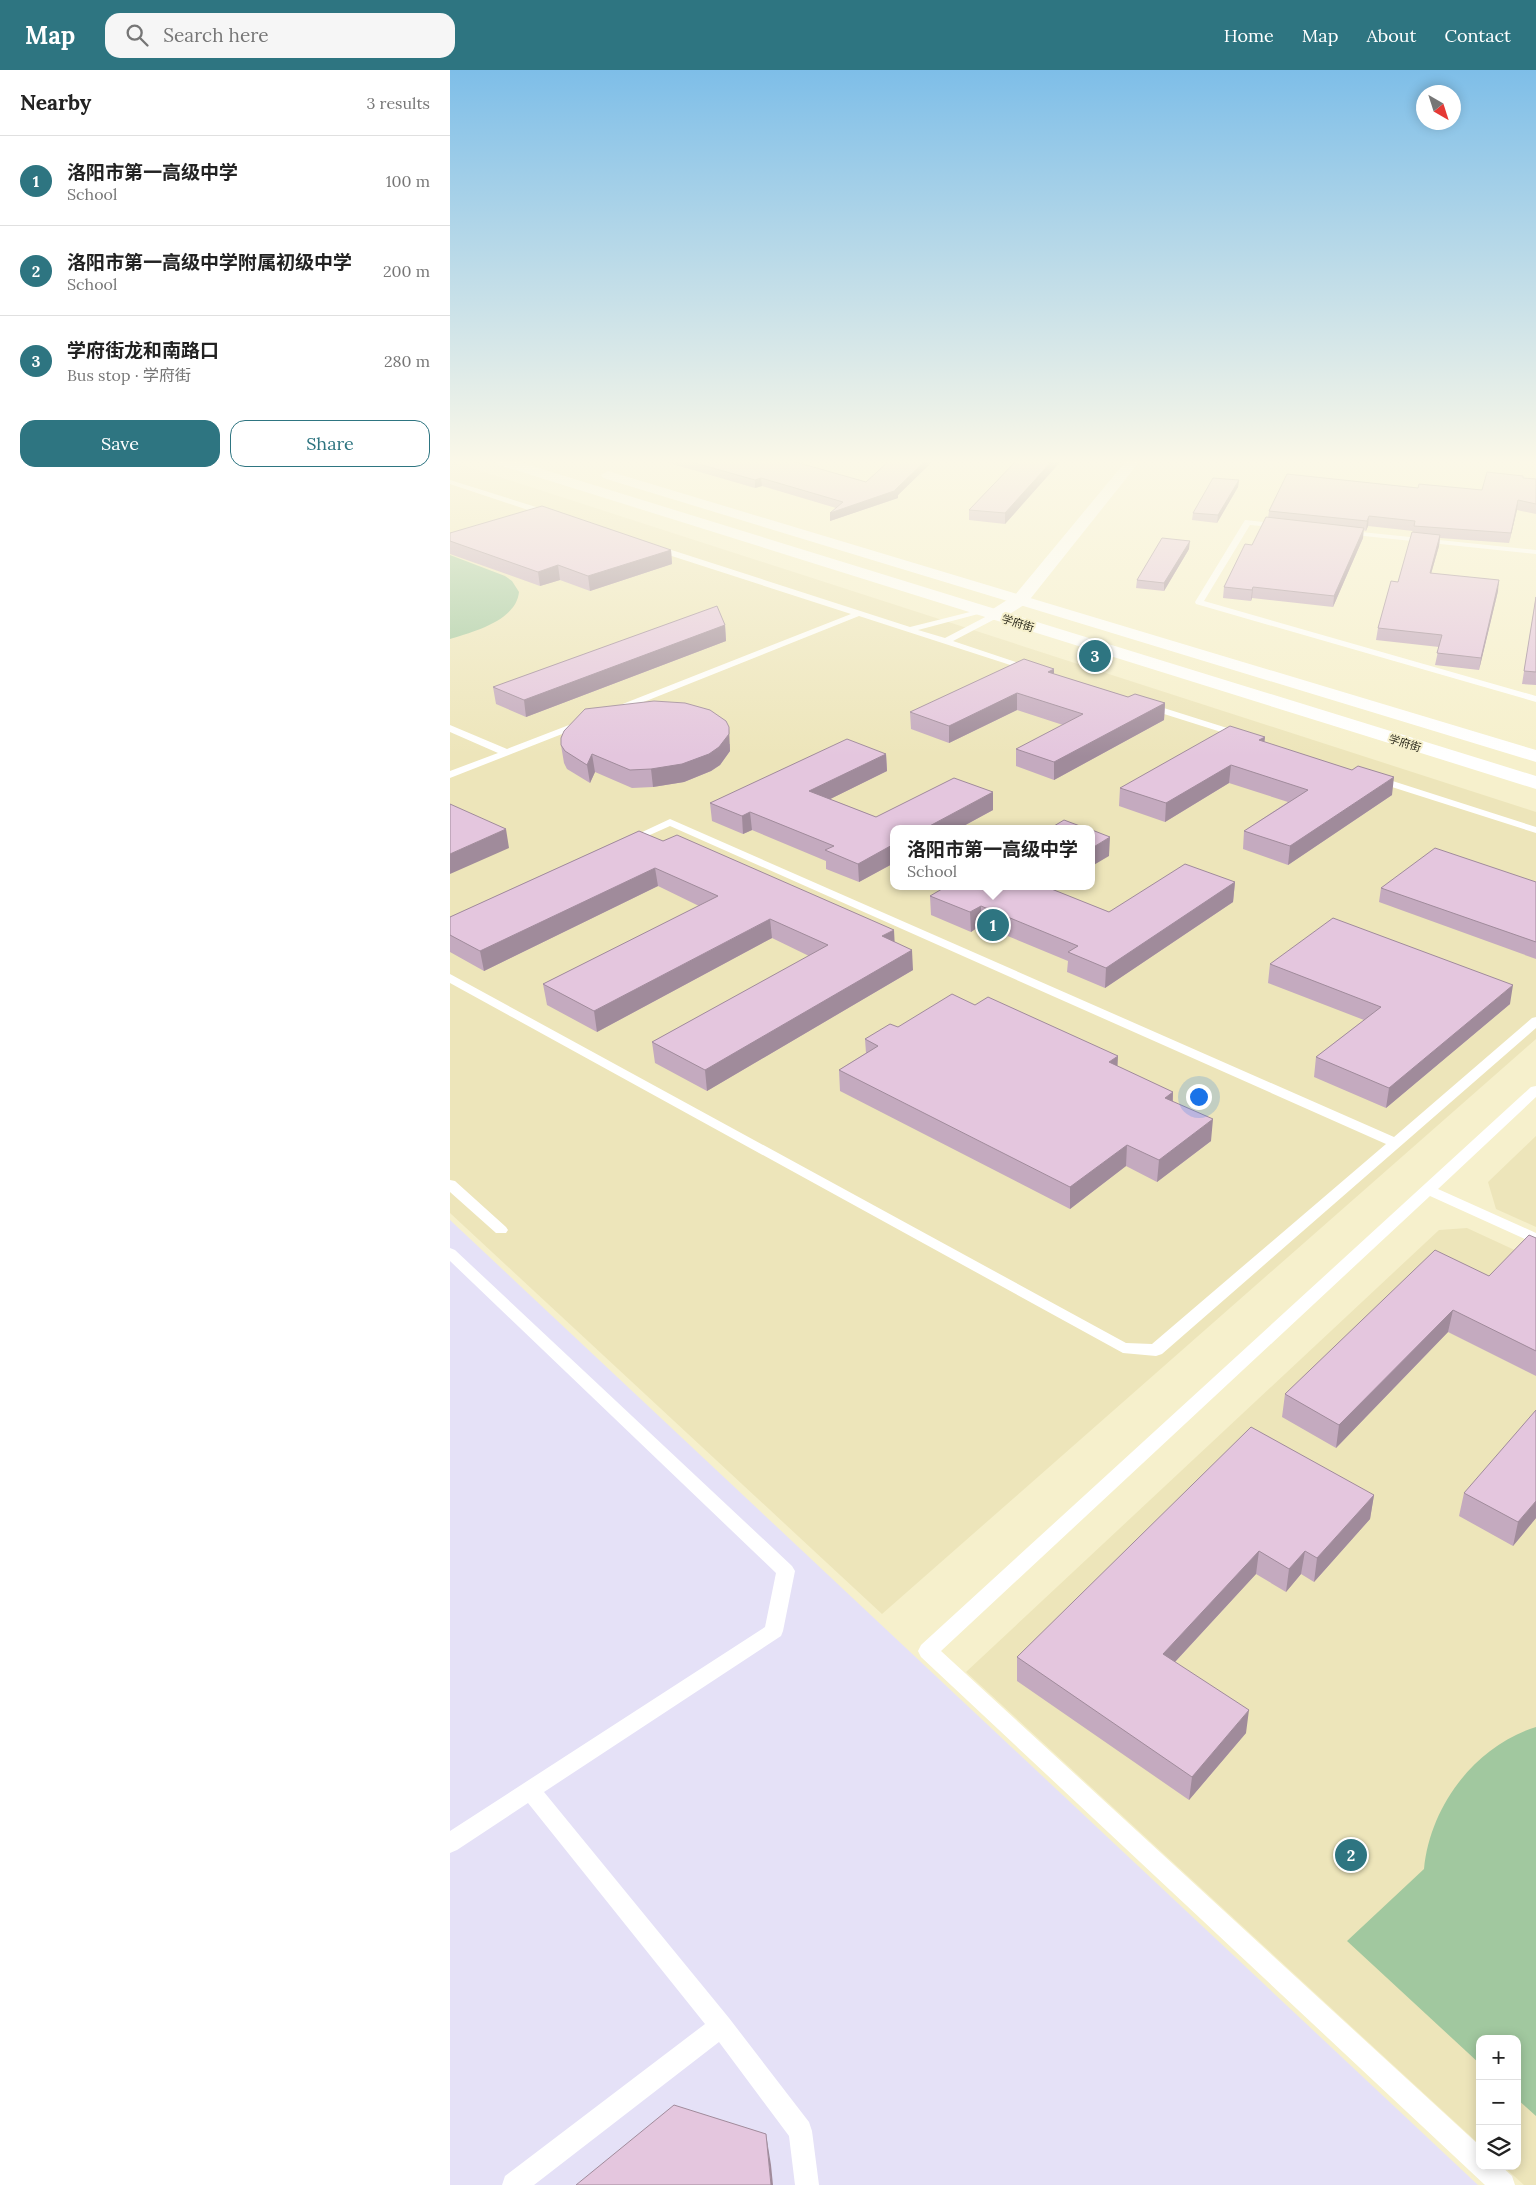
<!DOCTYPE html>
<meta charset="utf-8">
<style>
body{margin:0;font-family:Lora,"Noto Sans SC",serif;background:#f6f6f6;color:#222}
.controls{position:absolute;right:15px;bottom:15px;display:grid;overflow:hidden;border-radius:10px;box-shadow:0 2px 12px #0003}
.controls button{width:45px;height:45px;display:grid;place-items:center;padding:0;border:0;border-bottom:1px solid #e0e0e0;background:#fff;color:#222;font:25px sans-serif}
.compass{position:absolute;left:966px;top:15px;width:45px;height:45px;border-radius:50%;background:#fff;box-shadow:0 2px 12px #0003;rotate:141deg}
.you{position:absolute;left:748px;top:1026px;width:18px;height:18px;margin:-12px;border:4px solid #fff;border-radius:50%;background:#1a73e8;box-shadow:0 0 0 8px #1a73e833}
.badge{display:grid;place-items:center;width:32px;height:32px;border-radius:50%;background:#2e7581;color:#fff;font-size:16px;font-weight:700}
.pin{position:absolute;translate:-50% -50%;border:2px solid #fff;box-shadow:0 1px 5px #0006}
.popup{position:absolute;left:440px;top:755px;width:205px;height:65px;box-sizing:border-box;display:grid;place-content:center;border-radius:10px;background:#fff;filter:drop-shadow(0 1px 4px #0005);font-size:16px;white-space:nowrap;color:#767676}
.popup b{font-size:19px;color:#222}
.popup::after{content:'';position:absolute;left:50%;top:100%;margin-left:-10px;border:10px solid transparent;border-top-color:#fff}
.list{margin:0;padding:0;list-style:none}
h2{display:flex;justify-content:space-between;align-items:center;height:65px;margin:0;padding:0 20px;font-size:21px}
h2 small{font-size:16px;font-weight:400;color:#767676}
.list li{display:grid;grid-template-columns:32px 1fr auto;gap:15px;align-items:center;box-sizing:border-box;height:90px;padding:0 20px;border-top:1px solid #e0e0e0}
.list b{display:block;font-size:19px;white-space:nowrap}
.list p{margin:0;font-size:16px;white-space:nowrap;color:#767676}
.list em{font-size:16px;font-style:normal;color:#767676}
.actions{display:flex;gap:10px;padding:15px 20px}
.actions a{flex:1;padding:11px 0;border:1px solid #2e7581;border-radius:15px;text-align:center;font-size:18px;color:#2e7581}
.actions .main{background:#2e7581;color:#fff}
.icon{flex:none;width:28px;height:28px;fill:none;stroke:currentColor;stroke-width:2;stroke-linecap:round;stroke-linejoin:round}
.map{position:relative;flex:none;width:1086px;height:2115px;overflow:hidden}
header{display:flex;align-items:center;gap:30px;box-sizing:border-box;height:70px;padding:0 25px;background:#2e7581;color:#fff}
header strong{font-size:24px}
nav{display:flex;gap:28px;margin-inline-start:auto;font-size:18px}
.search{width:350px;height:45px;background:#f6f6f6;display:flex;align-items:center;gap:12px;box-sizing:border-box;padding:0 18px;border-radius:15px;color:#767676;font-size:19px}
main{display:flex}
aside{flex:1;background:#fff}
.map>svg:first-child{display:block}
.commercial{fill:#e5e1f7}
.built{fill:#ede5ba;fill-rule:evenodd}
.green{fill:#a1c89f}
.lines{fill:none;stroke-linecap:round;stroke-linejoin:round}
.lane{fill:#fff;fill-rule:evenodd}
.street{fill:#fff;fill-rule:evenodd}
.secondary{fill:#fff;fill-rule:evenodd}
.wall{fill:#c4aabf}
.shaded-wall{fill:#a08b9b}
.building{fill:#e4c6de;stroke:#a08b9b}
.labels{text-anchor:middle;stroke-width:4;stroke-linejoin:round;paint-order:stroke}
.far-street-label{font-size:11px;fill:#2b291c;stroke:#f6f0cc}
</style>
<header>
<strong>Map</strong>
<div class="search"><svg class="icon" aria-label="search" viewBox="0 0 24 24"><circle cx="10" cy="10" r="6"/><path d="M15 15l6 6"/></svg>Search here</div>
<nav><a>Home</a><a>Map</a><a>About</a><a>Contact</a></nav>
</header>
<main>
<aside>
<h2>Nearby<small>3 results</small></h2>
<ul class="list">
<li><span class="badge">1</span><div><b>洛阳市第一高级中学</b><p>School</p></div><em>100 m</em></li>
<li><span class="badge">2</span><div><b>洛阳市第一高级中学附属初级中学</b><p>School</p></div><em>200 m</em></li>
<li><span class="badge">3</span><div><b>学府街龙和南路口</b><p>Bus stop · 学府街</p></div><em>280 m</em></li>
</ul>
<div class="actions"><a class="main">Save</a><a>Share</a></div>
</aside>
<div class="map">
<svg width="1086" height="2115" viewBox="0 0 1086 2115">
<rect width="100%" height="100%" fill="#f6f0cc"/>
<!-- commercial -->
<path class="commercial" d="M0,1150L1028,2115H0Z"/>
<!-- built -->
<path class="built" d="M0,391L1086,742V969L432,1544L0,1143ZM444,759H642V816H444Z
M1086,1066V1157L1046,1139L1038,1112Z
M1017,1158L1086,1190V2115H1074L1053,2096H1067V1969H1030V2075L516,1602L989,1160Z"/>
<!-- green -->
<path class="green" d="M0,485L55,506L62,511L69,522C66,551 23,562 0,569Z
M1086,1657V2046L1067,2029V1969H1030V1994L897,1871L974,1799C980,1736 1025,1676 1086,1657Z"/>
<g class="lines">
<!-- lane -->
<path class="lane" d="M0,410L105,443L106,445L99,447L0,414Z
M795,450L832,454L836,456L832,458L800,455L754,531L1086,626V632L746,534L745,532Z
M892,460L1086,480V484L895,464H892Z
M200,475H206L460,557L532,539V543L468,560L495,568L541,544H547V548L503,571L587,599L582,602L579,601L409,546L166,643H160V639L401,544L200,479Z
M698,633L793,663L795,665L793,667H787L695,638L693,636Z
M132,650L137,653L135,655L0,708V701L48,683L0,662V655L57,679Z
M927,706L1086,757V763L923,711V707Z
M220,749L944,1067L1082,948L1086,947V958L712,1284L706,1286L673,1283L0,913V904L676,1273L702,1274L936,1074L220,756L182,773L178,774L173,771Z
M1086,1016V1027L988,1119L1086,1163V1174L980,1126L491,1581L1030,2076V2096H1051L1062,2106L1065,2115H1035L471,1587L468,1581L471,1575L1081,1017Z
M0,1110L5,1111L56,1157L58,1160L56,1163H46L0,1122Z
M0,1178L5,1180L342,1496L345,1501L333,1561L331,1566L94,1722L279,1948L359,2052L362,2061L369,2115H345L339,2066L269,1972L84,2115H52L55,2106L255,1954L78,1733L7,1780L0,1783V1761L315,1557L326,1503L0,1191Z"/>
<!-- street -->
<path class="street" d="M676,391H690L577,533L550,550H538L536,546L538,542L565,525Z"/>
<!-- secondary -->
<path class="secondary" d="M44,391H66L1086,706V719L46,394Z
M158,401L1086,680V692L153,408L151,405Z"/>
</g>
<!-- wall -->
<path class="wall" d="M212,391H342L416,412L439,391H483L448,425V428L380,451V443L386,438L312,416L305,418Z
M566,391H611L555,454L519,450V440Z
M1073,408L1086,409V444L1067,440L1059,473L990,468L989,476L981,504L1048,521L1029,600L985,595L989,577L926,570L928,558L948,512L963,461L918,456L916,461L913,460V468L883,537L802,528L801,531L773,528L774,517L802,475L818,448L819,441L968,418L1032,420Z
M789,410L788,417L767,453L742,450L743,443Z
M0,463L221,480L222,494L140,521L110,510L90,516L0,484Z
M739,479L714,521L686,518L687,510Z
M1086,526V615L1072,614Z
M275,555L276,571L76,647L46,634L43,617Z
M604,599V604L678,627L715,633L714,650L604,710L566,696V679L613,655L567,640L499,673L461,659L460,642Z
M815,667L814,672L942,725L838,795L793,779L794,761L838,732L779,713L715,752L669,736L670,718Z
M280,674V681L270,695L261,701L234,712L203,717L182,718L145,702L140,713L117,699L114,693L111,675Z
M436,684L437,701L380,729L426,747L543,740L508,759H444V793L409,812L376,799V791L302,760L293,764L262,751L260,733Z
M189,761L445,872L463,900L257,1021L205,993L202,972L359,886L322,868L147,962L97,935L93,914L249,836L208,816L34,901L0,882V847Z
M785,812L783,832L655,918L617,902L618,891L531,855L521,862L481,845L480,826L603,820L659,842Z
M1086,812V889L929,832L931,818Z
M820,894L1060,934L936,1038L864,1007L866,987L914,950L818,913Z
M525,935L667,997L723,1022V1031L761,1071L707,1112L676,1096L620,1139L390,1021L389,1000L416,983L415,969L448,957Z
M1086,1168V1306L998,1262L886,1378L832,1347L835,1324L1039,1206Z
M1014,1423L1086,1448L1063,1476L1009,1446Z
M924,1425L920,1449L864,1512L851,1504L836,1522L806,1504L725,1592L796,1663L739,1730L567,1611V1587Z"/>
<!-- shaded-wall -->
<path class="shaded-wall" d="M475,391H483L448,425V428L380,451V443L445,420Z
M602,391H611L555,454V443Z
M311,408L312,416L305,418V410Z
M789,410L788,417L767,453L768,445Z
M1068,430L1067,440L1059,473L1061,463Z
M919,446L918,456L916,461L917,451Z
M914,458L913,468L883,537L884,526Z
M990,465L989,476L978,514L980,503Z
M740,471L739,479L714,521V513Z
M221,480L222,494L140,521L138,506Z
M108,495L110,510L90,516L88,502Z
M1049,510L1048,521L1029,600L1031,588Z
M803,517L802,528L801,531L802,520Z
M275,555L276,571L76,647L74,630Z
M604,599V615L598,602Z
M567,623V640L499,673V656Z
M715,633L714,650L604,710V692Z
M279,657L280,681L270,695L261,701L234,712L203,717L201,699Z
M815,667L813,684L809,670Z
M142,684L145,702L140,713L137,695Z
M436,684L437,701L360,739L359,721Z
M781,695L779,713L715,752L716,733Z
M944,707L942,725L838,795L840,776Z
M543,722V740L508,759H474Z
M300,742L302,760L293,764L292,746Z
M56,759L59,778L0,804V784Z
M660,767L659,786L642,796V778Z
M444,774V793L409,812L408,794Z
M205,798L208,816L34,901L30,881Z
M785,812L783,832L655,918L656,898Z
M584,816H609L584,832Z
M531,836V855L521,862L520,842Z
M320,849L322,868L147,962L144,941Z
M444,860L445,879L432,866Z
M462,880L463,900L257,1021L255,1000Z
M1063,915L1060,934L936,1038L939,1018Z
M668,986L667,1007L659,992Z
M723,1022L722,1043L715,1028Z
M763,1049L761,1071L707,1112L709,1090Z
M677,1075L676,1096L620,1139V1117Z
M1003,1240L998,1262L886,1378L889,1355Z
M924,1425L920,1449L864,1512L867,1488Z
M1086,1431V1448L1063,1476L1068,1452Z
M809,1481L806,1504L711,1607L713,1584Z
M855,1481L851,1504L836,1522L839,1499Z
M799,1640L796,1663L739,1730L742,1707Z
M316,2064L321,2095L323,2115H321Z"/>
<!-- building -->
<path class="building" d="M238,391H342L416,412L439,391H475L445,420H447L380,443L393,432L311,408L305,410Z
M566,391H602L555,443L519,440Z
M1037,402L1073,406V408L1086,409V434L1068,430L1061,463L964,456L965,451L919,446L917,451L819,441L837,404L968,418L969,414L1032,420Z
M763,408L789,410L768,445L743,443Z
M92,436L221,480L138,506L108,495L88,502L0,471V463Z
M816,447L914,458L884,526L803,517L802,520L774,517L795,474L802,475Z
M962,462L990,465L980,503L1049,510L1031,588L987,583L992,565L928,558L941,511L948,512Z
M712,468L740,471L714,513L687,510Z
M1086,527V602L1074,601Z
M267,536L275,555L74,630L43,617Z
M574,589L604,599L598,602L678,627L685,624L715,633L604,692L566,679L633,644L567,623L499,656L460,642Z
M204,631L235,633L260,640L276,651L279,657V664L269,677L259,684L232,694L201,699L180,700L142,684L137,695L115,681L111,675V668L114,661L135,639Z
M780,656L815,667L809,670L902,700L908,696L944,707L840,776L794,761L858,720L781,695L716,733L670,718Z
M397,669L436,684L359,721L426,747L504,708L543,722L474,759H444V774L408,794L375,780L384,776L300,742L292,746L260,733Z
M0,734L56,759L0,784Z
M614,750L638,759H599Z
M642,760L660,767L642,778Z
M189,761L213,771L227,765L444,860L432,866L462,880L255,1000L202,972L378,875L320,849L144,941L93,914L268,826L205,798L30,881L0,865V847Z
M985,778L1086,812V872L931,818Z
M735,794L785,812L656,898L618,882L628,876L531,836L520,842L480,826L497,816H594L659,842Z
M883,848L1063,915L939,1018L866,987L931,937L820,894Z
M502,924L525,935L538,927L668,986L659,992L723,1022L715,1028L763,1049L709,1090L677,1075L620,1117L389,1000L428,976L415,969L440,954L448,957Z
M1079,1165L1086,1168V1281L1003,1240L889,1355L835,1324L985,1180L1039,1206Z
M1086,1340V1431L1068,1452L1014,1423Z
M801,1357L924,1425L867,1488L855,1481L839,1499L809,1481L713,1584L799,1640L742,1707L567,1587Z
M224,2035L316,2064L321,2115H126Z"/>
<!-- sky -->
<linearGradient id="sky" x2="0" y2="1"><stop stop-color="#7ebee8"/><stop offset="0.57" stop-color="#fbf8e8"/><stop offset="1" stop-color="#fbf8e8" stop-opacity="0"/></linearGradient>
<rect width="1086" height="687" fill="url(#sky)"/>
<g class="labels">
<!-- far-street labels -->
<g class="far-street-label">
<text transform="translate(568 553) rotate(17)" y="4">学府街</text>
<text transform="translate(955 673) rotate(17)" y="4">学府街</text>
</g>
</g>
</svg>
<div class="controls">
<button>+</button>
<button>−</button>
<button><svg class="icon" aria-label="layers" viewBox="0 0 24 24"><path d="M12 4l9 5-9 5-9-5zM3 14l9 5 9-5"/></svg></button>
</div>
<svg class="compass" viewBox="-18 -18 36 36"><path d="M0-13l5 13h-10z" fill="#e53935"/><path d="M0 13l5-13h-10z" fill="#767676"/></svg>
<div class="you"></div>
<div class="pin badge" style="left:543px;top:855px">1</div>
<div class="popup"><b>洛阳市第一高级中学</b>School</div>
<div class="pin badge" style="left:901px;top:1785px">2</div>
<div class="pin badge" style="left:645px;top:586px">3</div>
</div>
</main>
